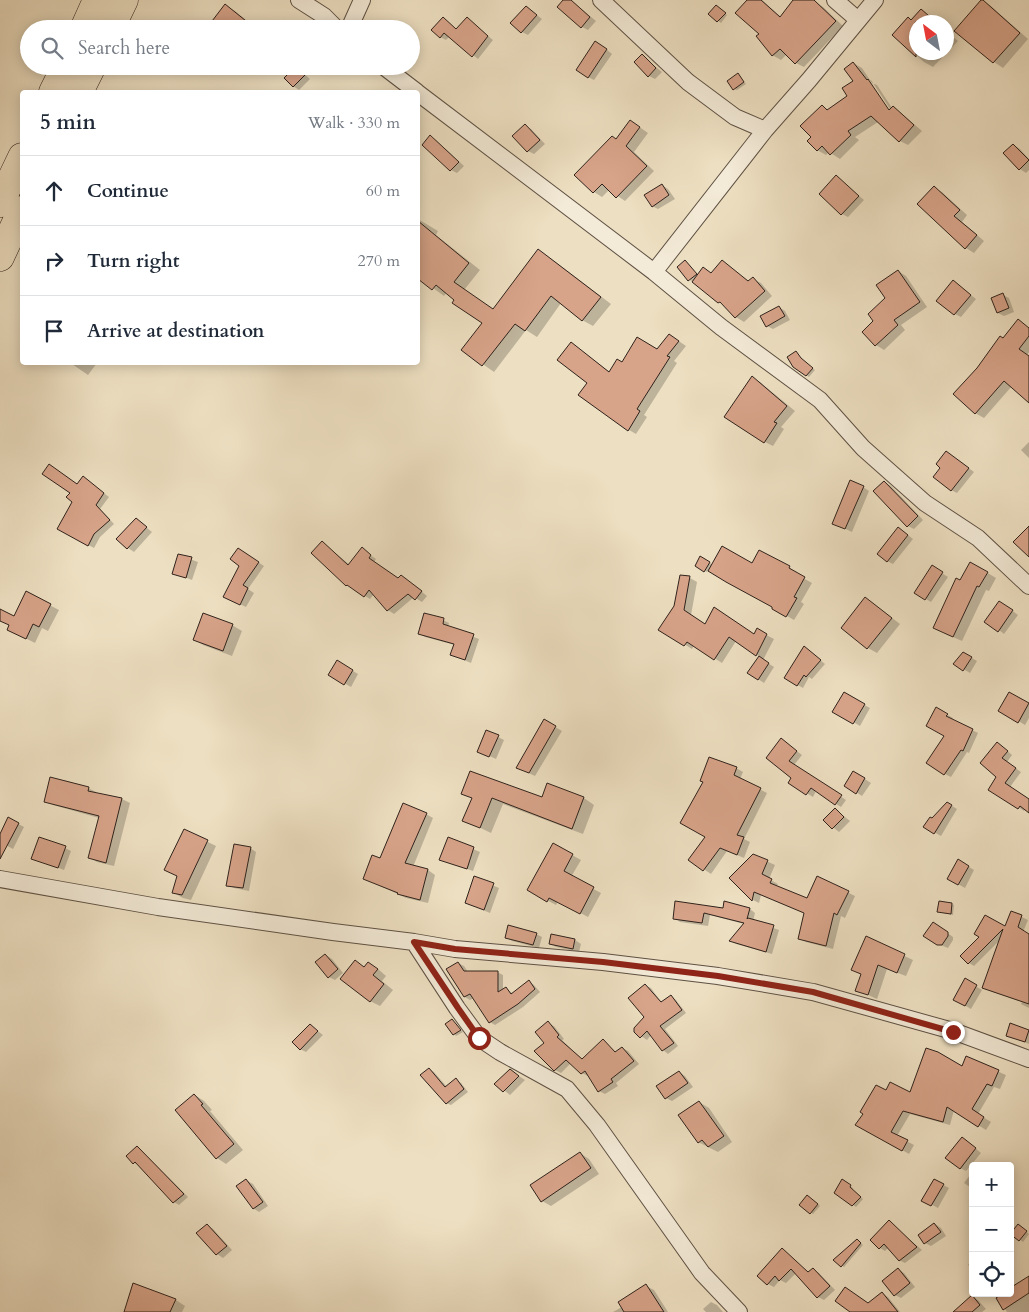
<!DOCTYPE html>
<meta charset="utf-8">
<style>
body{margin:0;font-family:Cardo,serif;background:#f6f6f7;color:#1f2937}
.controls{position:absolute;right:15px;bottom:15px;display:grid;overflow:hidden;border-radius:5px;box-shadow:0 2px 12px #0003}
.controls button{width:45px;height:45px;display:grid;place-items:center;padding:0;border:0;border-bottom:1px solid #e0e1e3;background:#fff;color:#1f2937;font:25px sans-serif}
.compass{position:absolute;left:909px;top:15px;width:45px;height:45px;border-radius:50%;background:#fff;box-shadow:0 2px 12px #0003;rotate:328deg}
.stop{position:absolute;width:15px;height:15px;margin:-11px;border:4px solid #8f2418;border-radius:50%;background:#fff}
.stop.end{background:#8f2418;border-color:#fff;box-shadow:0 1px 5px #0008}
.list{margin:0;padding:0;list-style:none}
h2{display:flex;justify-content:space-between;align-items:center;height:65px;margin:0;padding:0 20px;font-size:21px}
h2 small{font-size:16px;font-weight:400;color:#747a83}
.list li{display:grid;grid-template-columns:32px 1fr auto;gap:15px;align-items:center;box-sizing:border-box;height:70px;padding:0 20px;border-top:1px solid #e0e1e3}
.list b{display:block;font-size:19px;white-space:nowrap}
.list em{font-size:16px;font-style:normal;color:#747a83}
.icon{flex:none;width:28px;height:28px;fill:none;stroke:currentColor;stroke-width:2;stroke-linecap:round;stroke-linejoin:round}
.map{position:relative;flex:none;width:1029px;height:1312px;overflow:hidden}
.search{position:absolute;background:#fff;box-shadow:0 2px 12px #0003;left:20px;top:20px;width:400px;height:55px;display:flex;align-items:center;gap:12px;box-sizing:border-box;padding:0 18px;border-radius:28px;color:#747a83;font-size:19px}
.panel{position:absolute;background:#fff;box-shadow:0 2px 12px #0003;left:20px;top:90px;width:400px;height:275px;border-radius:5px}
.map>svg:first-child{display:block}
.shadow{fill:#0003;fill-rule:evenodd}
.building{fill:#d7a389;stroke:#2f221b}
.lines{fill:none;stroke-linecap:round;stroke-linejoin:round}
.minor-casing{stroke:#5e5144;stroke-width:18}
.trunk-casing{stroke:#2f221b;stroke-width:29}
.minor{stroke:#f3ead7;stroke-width:16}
.trunk{stroke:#eddfc1;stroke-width:28}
.route{stroke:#8f2418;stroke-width:6}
</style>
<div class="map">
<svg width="1029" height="1312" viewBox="0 0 1029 1312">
<rect width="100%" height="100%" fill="#eddfc1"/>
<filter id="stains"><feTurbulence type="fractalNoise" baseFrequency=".004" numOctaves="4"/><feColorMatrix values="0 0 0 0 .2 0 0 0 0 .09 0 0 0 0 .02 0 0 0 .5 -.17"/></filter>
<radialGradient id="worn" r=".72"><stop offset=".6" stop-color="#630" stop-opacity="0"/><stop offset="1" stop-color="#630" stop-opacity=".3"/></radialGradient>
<!-- shadow -->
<path class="shadow" d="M564,0L572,1L596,21L588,30L582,27Z
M749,0H762L781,17L795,0H812L823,7L843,26L804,67L796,63L787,54L781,60L772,55L761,34Z
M982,0L991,6L1028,39L1003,68L994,62Z
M226,6L235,11L257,29H215Z
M526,7L542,19L528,35L522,32Z
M719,8L727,15L721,23L710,14Z
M921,11L937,22H916V52H946V31L958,41L933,67L924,62L894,35L912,21Z
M444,19L457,30L467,19L493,40L478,59L450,36L446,40L440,37Z
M602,46L612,54L594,80L588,77Z
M411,48L419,53L414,60L411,59Z
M642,56L662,72L655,79L649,76Z
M853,63L862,68L872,83L877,85L892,108L901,113L922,131L908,145L900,141L878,122L855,137L859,140L840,159L829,152L826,155L817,150L813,137L822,106L829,110L849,97L855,81ZM868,80H871L894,115L892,116Z
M296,67L310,79L299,90L293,86Z
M738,74L746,84L737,90L734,89Z
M525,126L531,129L545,144L534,154L528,151Z
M638,126L648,133L634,152L654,171L625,201L609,190L602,197L594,192L576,175L617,140Z
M430,137L436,140L464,166L457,173L451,170Z
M1014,145L1020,149L1029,159V170L1026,173L1020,169Z
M836,177L864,200L848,217L842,214Z
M662,185L668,189L675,199L658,209L652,206Z
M934,188L942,192L967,215L962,222L984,241L974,253L966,248L919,204Z
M418,219L438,231L436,235L480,270L464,290L494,310L549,257L611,304L593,326L582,320L561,303L537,337L526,330L494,372L463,350L483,323L447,292L444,296L418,277Z
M685,262L698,276L712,274L722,262L750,282L753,279L761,283L772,296L744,322L736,317L725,306L692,281L689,280L678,267Z
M898,271L906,276L927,307L901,325L905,330L884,350L876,345L875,321L887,299Z
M954,282L976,299L961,317L955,314Z
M1003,295L1009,298L1014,312L1004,316L998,313Z
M779,307L785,311L790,320L773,329L767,326Z
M1018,321L1029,328V352L1027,355L1029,356V401L1012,386L984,418L975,413L1003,339Z
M670,335L686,346L674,361L677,363L644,415L647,417L636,434L629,430L589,383L571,344L610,372L622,363L657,350Z
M796,353L803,361L815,370L809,377L794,366Z
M69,362H96L97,363L88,375Z
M752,378L760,382L795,411L781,427L784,429L773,446L765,442Z
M1029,442V458L1021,450Z
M947,452L974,472L957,493L951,490L942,467Z
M88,481L109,497L100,509L114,524L100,537L94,548L58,529L74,501L71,493L77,485Z
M885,482L891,486L923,520L914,529L908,526Z
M863,487L869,491L852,532L833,523Z
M136,519L152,532L134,552L128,548Z
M904,532L913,539L893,564L887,561Z
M323,543L350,565L362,549L376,559L374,562L399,579L402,576L427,596L422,602L414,597L394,614L388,610L374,594L370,599L347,585L313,553Z
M760,552L797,572L796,574L812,583L801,602L804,604L794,620L773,608L774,607L726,581L709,570L707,572L696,566L701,558L713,565H753Z
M244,553L264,566L248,589L254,593L246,607L231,600Z
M179,555L198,562L192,580L174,573Z
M971,563L996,578L989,591L986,590L962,641L944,633L960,581Z
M932,567L948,577L931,602L916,593Z
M690,578L697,582L691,615L706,625L755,635L757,630L774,639L763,660L774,667L764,683L749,673L760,657L736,641L722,663L694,645L692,649L660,629L675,606Z
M26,593L59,610L48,631L42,628L35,643L17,634L10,625L0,620V610L14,618Z
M866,598L900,624L877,653L868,648Z
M1006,606L1018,615L1004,634L999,630Z
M443,620L449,623L448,627L479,639L471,663L452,655L455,645L425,637L419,633Z
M232,625L242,631L232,656L203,645L194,639Z
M805,648L825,664L812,679L809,677L803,688L785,678Z
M963,653L977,661L970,673L955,664Z
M338,662L358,674L351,687L330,675Z
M1010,693L1029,705V718L1025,725L1000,710Z
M844,694L870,708L860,726L834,711Z
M937,709L953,718L952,720L978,733L969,753L967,752L951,777L945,774L946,736Z
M545,721L562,731L535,776L524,771Z
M498,737L504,740L496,759L485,754Z
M786,743L802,755L794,765L846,800L841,807L816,791L813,797L790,783L793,777L767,758Z
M1003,747L1012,755L1007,762L1021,772L1010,787L1029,800V804L1024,811L990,789L998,777Z
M736,768L743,772L740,779L767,793L744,839L750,842L744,858L727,851L711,874L690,860L707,836Z
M854,772L871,783L862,796L845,785Z
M548,785L584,798L594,805L583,834L503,804L491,833L464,820L473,799L463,793L543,799Z
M88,788L96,792V794L122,799L130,803L114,866L97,862L89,857L99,818L53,805L45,801Z
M947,803L957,809L941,836L925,827Z
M835,809L850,821L839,832L824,820Z
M426,814L433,818L413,867L428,870L435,875L428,903L406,898L364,878L380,860Z
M9,819L24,827L13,849L0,842V836Z
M184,830L216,846L191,900L183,898L174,893L178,876Z
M449,839L480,852L473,871L440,860Z
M554,845L581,860L571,877L601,893L588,917L558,901L556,905L528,890Z
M65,848L71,851L64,870L33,858Z
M250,848L256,852L249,891L234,888L228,885Z
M753,855L775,865L769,879L778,884L776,887L808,899L818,878L855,896L845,918L841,916L833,949L806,942L799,938L806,914L761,895L759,903L753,900L730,878Z
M959,861L974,870L965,888L949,879Z
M475,878L499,888L490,913L466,903Z
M952,904L954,905L953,915L938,912Z
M724,909H750L755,913L753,921L779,930L772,954L736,944L731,941L744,924L710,915L708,926L680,922L674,918Z
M1011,912L1028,920L1023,932L1029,935V1008L1021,1004L1022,1002L990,991L1000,940L974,966L969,963L981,937L1005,928Z
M939,927L953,937V940L948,948L938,944Z
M536,934L542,937L539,948L512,941L506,937Z
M575,940L581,944L579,952L556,947L550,944Z
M894,951L913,960L906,976L887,969L877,999L857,990L862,975L853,970Z
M326,955L332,959L343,973L335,980L329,977Z
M458,963L464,966L468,972H497L503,975V990L506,988L513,994L529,982L534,985L540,992L523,1007L495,1025L490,1022L474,998L470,1000L465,997Z
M365,968L378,969L386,976L382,981L393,990L380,1006L370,1001Z
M965,980L982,990L971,1009L954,999Z
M645,985L651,988L662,1003L671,996L676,1000L686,1013L665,1029L678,1046L668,1054L663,1050L651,1035L647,1040L635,1032L645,1017Z
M452,1020L463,1032L456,1036L447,1024Z
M548,1023L554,1026L564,1039L562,1040L583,1060L603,1041L617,1053L622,1048L628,1051L639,1064L616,1083L618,1086L605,1094L599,1091L589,1075L588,1076L582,1073L571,1063L561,1073L555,1070L546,1043Z
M1011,1025L1029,1031V1044L1007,1035Z
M311,1026L323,1035L306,1052L300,1049Z
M967,1058L1006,1075L1000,1089L994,1087L978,1114L991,1122L986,1130L954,1110L950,1125L910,1114L897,1136L914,1145L909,1154L857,1124L886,1092L910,1094L962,1068Z
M429,1069L434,1072L447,1087L456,1080L461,1083L468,1092L451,1105L446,1103Z
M679,1072L685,1076L693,1087L672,1101L666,1098Z
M516,1074L525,1080L510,1095L496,1084Z
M195,1095L204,1101L212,1110L210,1111L243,1150L226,1164L217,1158Z
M699,1102L709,1108L732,1142L718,1152L698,1142Z
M968,1142L981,1153L966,1171L960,1168Z
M137,1148L142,1151L188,1197L179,1205L174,1202L140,1165L134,1163Z
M580,1153L589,1159L599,1174L551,1206L542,1201Z
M970,1175L973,1177V1189L964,1183Z
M246,1180L253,1184L268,1206L259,1212L253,1208Z
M934,1180L949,1188L938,1208L923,1200Z
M842,1181L853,1188L852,1189L863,1199L856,1207L835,1192Z
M810,1198L820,1206L813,1214L801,1205Z
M889,1222L922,1250L905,1263L899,1260L889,1247L885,1251L880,1248Z
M935,1224L941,1228L946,1236L931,1246L925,1243Z
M207,1225L213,1229L232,1250L223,1258L217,1254L198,1233Z
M1021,1227L1029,1234L1023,1242L1012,1234Z
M859,1242L863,1245L844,1267L835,1260Z
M782,1250L809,1273L813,1269L819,1273L835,1290L824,1300L818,1297L796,1273L786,1283L780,1280L774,1287L768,1284Z
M973,1257V1268L968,1265Z
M898,1269L904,1273L915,1287L901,1298L895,1295Z
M1029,1277V1312H1007L997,1298L1010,1293Z
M134,1284L176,1300L185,1306L182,1312H125Z
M646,1286L654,1290L668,1312H613L622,1307Z
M883,1294L888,1297L900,1312H852L868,1304Z
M972,1297L978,1300L986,1309L982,1312H954Z
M711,1302L717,1305L723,1312H706L703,1309Z"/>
<!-- building -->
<path class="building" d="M563,0H571L590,17L581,28L557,7Z
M747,0H761L780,17L793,0H814L836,21L795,64L780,49L772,56L756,36L759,34L735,13Z
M981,0H983L1020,33L993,63L954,31Z
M225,4L256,29H206Z
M716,5L726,13L717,22L708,14Z
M526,6L537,15L521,33L510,23Z
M921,9L936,22H915L916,24V57L892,35L908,17L911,20Z
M443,17L456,29L467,17L488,36L472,57L444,33L440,38L431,30Z
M595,41L607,49L588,78L576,70Z
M642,54L656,68L648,77L634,62Z
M853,62L867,80L868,79L889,110L893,106L914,125L899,142L871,116L848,131L851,135L830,155L822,146L817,151L807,141L811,137L800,126L822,105L827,110L847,96L842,88L853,81L844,69Z
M296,66L305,75L293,87L284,78Z
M738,73L744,82L733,90L727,81Z
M630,120L640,127L626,146L647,166L616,198L602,184L593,193L574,175L612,136L616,139Z
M525,124L540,140L527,152L512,136Z
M430,135L459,162L450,171L422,145Z
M1013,144L1029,160L1019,170L1003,153Z
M836,175L859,196L841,215L819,194Z
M662,184L669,195L652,207L644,195Z
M934,186L960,210L954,216L977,235L965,249L917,204Z
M418,221L469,263L454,282L493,309L538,249L601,297L582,321L551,296L525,331L515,324L482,366L461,350L482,323L452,303L454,300L436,285L432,290L418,279Z
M685,260L697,274L688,281L677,267Z
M722,260L748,281L753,277L765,291L735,318L720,302L718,303L692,282L703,267L711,273Z
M898,270L920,302L894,320L898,325L875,346L862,332L873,321L868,314L885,298L876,285Z
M953,280L971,295L954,315L936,301Z
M1003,293L1009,308L997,313L991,298Z
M779,306L785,316L766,327L760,316Z
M1018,319L1029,328V336L1019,349L1029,356V403L1004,381L975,414L953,394L977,368L1000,336L1003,338Z
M669,334L679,341L667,356L670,357L637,409L640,411L628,431L578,395L587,383L557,360L571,342L609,372L617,359L622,362L637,337L657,349Z
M796,351L801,358L813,368L806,376L793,367L787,357Z
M752,376L787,406L774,422L777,423L764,443L724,417Z
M946,451L969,468L951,491L933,477L940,468L936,464Z
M49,464L77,484L83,476L104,493L96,505L110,520L94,534L88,546L57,529L72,502L66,497L70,493L42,474Z
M850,480L864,486L845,529L832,524Z
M884,481L918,516L907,527L873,491Z
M136,518L147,527L127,549L116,539Z
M1029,526V557L1013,542Z
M898,527L908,535L887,562L877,554Z
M322,541L348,565L362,547L371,555L369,558L398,578L401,575L422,591L415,600L408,594L387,611L369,590L364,597L347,585L346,586L311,553Z
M722,546L752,563L759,550L790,566L789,568L805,577L794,597L797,598L786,617L772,609V607L726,582L708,571Z
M238,548L259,562L243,585L248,588L240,605L223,597L239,566L230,559Z
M178,554L192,557L186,578L172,574Z
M700,556L710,562L704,572L695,566Z
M970,562L988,572L979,587L977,586L953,637L933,628L956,578L960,580Z
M932,565L943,572L925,600L914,593Z
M680,575L690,576L684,610L705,624L714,607L754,634L757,628L767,634L756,656L729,637L714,660L687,642L684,646L658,630L674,606Z
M26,591L51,604L39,627L33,624L26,639L7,630L9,625L0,621V609L14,616Z
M865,597L892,618L867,649L841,628Z
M999,601L1013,610L998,632L984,622Z
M203,613L233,624L223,651L193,640Z
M424,613L444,618L443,624L474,634L465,660L450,655L454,644L418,634Z
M804,646L821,660L806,677L804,675L797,686L784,678Z
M963,652L972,657L963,671L953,664Z
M759,656L769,663L758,680L747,673Z
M337,660L353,670L344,685L328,675Z
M844,692L865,704L853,724L832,712Z
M1009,692L1029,703L1018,723L998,711Z
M936,707L948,714L946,716L973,729L963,751L961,750L944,775L926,763L944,736L926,726Z
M544,719L556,726L529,773L516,768Z
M486,730L499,735L489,757L477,752Z
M781,738L797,751L789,761L842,795L835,805L811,788L806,795L788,783L791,778L766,758Z
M997,742L1008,751L1002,758L1016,768L1005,783L1029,799V813L1020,806L1018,809L988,790L996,777L980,763Z
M709,757L737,767L734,775L761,788L737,835L744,837L737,855L720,848L703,871L688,860L705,837L680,823L703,782L700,781Z
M470,771L542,797L547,783L584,797L572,829L492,798L480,828L462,821L472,798L461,794Z
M853,771L865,778L856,794L844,786Z
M50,777L89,787L88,791L122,798L106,863L88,858L99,816L44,802Z
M947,802L952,805L934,834L923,827L930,817L932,818Z
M403,803L427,813L405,863L428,869L420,900L397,894L398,893L363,879L372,855L380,858Z
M835,808L844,817L832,829L823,820Z
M8,817L19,823L0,859V834Z
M184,829L208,840L182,895L172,893L177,876L164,870Z
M39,837L66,846L58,868L31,859Z
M448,837L474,847L467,869L439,860Z
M553,843L573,854L564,871L594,887L580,914L549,898L547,902L527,890Z
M234,844L251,847L243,888L226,886Z
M753,854L768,860L762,874L772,879L770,883L807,898L817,876L849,891L837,915L834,913L826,946L798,939L804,913L754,892L752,901L729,878Z
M958,859L969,866L958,885L947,879Z
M474,876L494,883L484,910L465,903Z
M675,901L723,908L724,901L750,908L747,919L748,918L774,925L766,952L729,941L744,923L704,913L702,923L673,919Z
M939,901L952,903L951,914L937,912Z
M1011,911L1022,915L1018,927L1029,934V1004L982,988L1003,929L968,964L960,956L979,937L974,934L985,915L1005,926Z
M933,922L948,932V936L942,945H937L923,936Z
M508,925L537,933L533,945L505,938Z
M551,934L575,939L573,949L549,944Z
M866,936L905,954L897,973L878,965L868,995L855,991L861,974L851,970Z
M325,954L338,969L328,978L315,962Z
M355,960L364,967L368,962L378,969L373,975L384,984L370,1002L340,979Z
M458,962L464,971H498V992L506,987L511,994L529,980L535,989L518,1004L489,1023L470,994L464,997L446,969Z
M965,978L977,985L965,1006L953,1000Z
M645,984L661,1002L671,995L682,1010L660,1026L674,1043L662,1051L647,1031L640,1038L634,1032V1028L644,1017L628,998Z
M452,1019L461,1030L453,1035L445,1024Z
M548,1021L559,1035L557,1037L582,1059L603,1039L615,1052L622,1047L634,1061L611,1079L613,1082L598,1092L585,1071L581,1074L566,1060L554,1071L534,1051L544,1043L535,1032Z
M1010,1023L1029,1030L1025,1042L1006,1036Z
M310,1024L318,1031L300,1050L292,1042Z
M926,1048L938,1052L962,1066L966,1056L999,1070L992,1086L987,1084L972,1109L984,1117L978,1127L947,1107L943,1122L903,1111L891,1132L908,1140L902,1151L855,1125L863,1114L860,1112L876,1085L886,1090L890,1082L910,1092Z
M429,1068L445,1087L456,1078L464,1089L446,1104L420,1075Z
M510,1069L519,1076L503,1092L494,1084Z
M679,1071L688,1083L665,1099L656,1086Z
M194,1094L203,1104L201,1105L234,1144L216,1159L175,1110Z
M699,1101L724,1136L708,1147L702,1140L698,1143L678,1115Z
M962,1137L976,1148L960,1169L945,1158Z
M137,1146L184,1194L173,1203L135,1162L133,1164L126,1156Z
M580,1152L591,1168L541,1202L530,1185Z
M246,1179L263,1202L253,1209L236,1186Z
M842,1179L851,1185L850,1187L861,1197L852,1206L834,1193Z
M934,1179L944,1184L931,1206L921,1201Z
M807,1195L818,1204L810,1214L799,1205Z
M889,1220L917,1247L899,1261L884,1244L879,1249L870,1240Z
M934,1223L941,1232L924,1244L918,1235Z
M207,1224L227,1246L216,1255L196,1233Z
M1018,1224L1027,1231L1019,1241L1010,1234Z
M857,1239L861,1243L841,1267L833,1260Z
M782,1248L808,1272L813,1268L830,1286L817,1298L791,1269L779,1281L775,1276L767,1285L757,1276Z
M898,1268L910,1283L894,1296L882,1281Z
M1029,1276V1293L1003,1310L996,1298L1003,1293H1010V1288Z
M133,1283L176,1299L170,1312H124Z
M646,1284L664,1312H624L618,1302Z
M845,1287L868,1303L882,1292L898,1312H850L835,1301Z
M972,1295L980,1305L972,1312H953Z"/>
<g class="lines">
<!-- minor casing -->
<g class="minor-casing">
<path id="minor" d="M299,0L324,16L337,29
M601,0L688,82L735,117L765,130
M835,0L858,20
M349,29L362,0
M383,66L417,92
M418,93L654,272L721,327L820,400L863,448L925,503L978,538L1029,586
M654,272L765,130L809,80L875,0
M0,879L158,907L333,932L414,942L455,949L603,962L718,976L813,992L953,1031L1029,1059
M414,942L457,1008L479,1038L500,1052L567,1089L597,1125L702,1273L739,1312"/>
</g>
<!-- trunk casing -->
<g class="trunk-casing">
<path id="trunk" d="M84,29L97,0
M110,29L124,0
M53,92L66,66
M79,92L92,66
M0,203L22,157
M0,257L22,210"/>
</g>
<!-- minor -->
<use href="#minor" class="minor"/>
<!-- trunk -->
<use href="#trunk" class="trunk"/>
</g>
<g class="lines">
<!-- route -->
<path class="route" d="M479,1038L458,1008L414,942L455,949L603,962L718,976L813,992L953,1032"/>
</g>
<rect width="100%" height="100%" filter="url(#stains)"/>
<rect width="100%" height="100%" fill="url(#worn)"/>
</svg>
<div class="controls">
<button>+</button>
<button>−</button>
<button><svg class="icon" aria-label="locate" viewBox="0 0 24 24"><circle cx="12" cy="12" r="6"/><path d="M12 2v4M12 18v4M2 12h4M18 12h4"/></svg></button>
</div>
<svg class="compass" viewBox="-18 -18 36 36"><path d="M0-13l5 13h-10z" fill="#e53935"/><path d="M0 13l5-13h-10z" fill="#747a83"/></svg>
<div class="stop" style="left:479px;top:1038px"></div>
<div class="stop end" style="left:953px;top:1032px"></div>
<div class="search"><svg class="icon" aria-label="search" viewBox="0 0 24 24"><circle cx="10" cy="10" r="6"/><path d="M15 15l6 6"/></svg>Search here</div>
<section class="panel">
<h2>5 min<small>Walk · 330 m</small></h2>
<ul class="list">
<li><svg class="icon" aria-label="ahead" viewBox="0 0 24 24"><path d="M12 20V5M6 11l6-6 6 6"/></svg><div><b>Continue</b></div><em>60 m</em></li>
<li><svg class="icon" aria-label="right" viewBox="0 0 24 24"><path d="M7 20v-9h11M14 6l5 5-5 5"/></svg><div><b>Turn right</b></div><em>270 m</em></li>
<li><svg class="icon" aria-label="arrive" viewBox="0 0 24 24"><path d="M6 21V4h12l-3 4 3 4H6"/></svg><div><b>Arrive at destination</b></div></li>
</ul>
</section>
</div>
